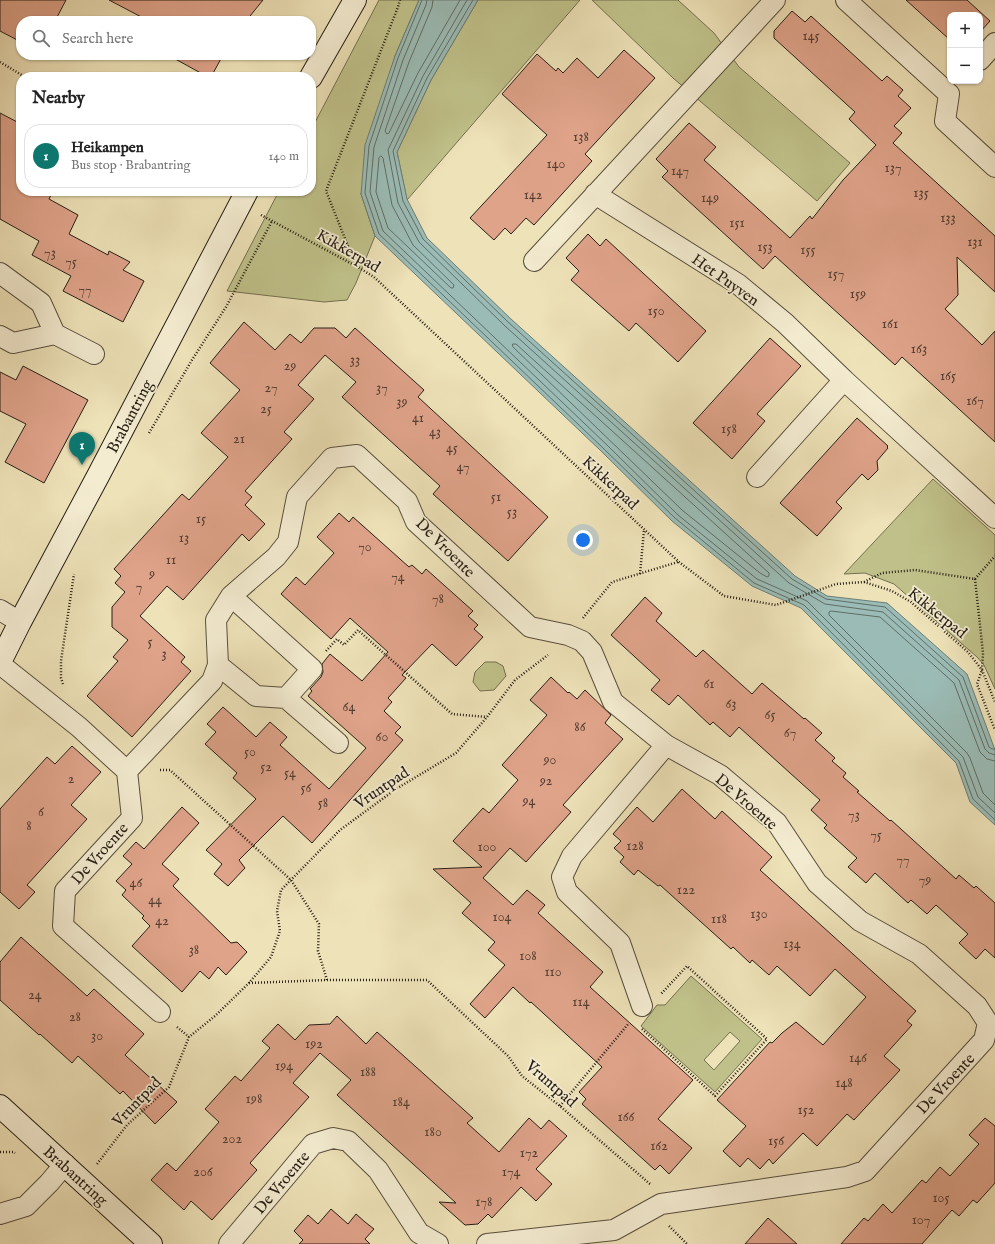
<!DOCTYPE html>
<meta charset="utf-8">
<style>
body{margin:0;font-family:"IM FELL English",serif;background:#f2f2f2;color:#222}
.controls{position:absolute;right:12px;top:12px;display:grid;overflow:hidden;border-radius:8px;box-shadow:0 1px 3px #0004}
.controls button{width:36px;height:36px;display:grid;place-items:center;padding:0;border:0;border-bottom:1px solid #e0e0e0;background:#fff;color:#222;font:20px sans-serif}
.you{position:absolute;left:583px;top:540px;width:14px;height:14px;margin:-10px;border:3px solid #fff;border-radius:50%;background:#1a73e8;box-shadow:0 0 0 6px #1a73e833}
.badge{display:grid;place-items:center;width:26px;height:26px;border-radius:50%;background:#0f766e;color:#fff;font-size:13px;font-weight:700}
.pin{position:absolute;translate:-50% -33px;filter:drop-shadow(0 1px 2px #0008)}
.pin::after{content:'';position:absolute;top:21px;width:14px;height:12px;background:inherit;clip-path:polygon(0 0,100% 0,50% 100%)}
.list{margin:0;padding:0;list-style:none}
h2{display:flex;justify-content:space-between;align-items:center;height:52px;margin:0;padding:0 16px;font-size:17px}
h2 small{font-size:13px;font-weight:400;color:#767676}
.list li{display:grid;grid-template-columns:26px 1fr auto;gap:12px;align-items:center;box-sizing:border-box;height:64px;margin:0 8px 8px;padding:0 8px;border:1px solid #e0e0e0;border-radius:16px}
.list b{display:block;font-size:15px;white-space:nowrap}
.list p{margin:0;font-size:13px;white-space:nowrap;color:#767676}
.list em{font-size:13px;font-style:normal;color:#767676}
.icon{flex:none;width:22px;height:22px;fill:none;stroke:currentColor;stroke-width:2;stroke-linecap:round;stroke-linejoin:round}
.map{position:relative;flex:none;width:995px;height:1244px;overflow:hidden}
.search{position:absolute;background:#fff;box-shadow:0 1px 3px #0004;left:16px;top:16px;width:300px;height:44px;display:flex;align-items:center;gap:10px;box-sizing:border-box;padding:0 14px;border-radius:16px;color:#767676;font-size:15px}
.panel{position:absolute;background:#fff;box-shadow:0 1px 3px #0004;left:16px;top:72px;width:300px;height:124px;border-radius:16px}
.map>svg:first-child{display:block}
.green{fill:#c0c18a;stroke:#737050;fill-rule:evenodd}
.water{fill:#9bbcb6;stroke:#6c7d76}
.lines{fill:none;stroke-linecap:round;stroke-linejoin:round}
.shore{stroke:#606d66;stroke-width:1}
.building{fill:#dfa38a;stroke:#261e15}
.street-casing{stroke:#584f3e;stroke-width:22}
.secondary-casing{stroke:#261e15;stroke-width:24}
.path{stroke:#261e15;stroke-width:2.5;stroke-dasharray:1 2;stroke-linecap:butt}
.street{stroke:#f4ecd1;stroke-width:20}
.secondary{stroke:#f4ecd1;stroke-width:22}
.labels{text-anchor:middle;stroke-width:3.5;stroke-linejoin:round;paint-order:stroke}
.number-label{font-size:14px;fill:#543f32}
.street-label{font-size:16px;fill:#261e15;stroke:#f4ecd1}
</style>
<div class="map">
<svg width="995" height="1244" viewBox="0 0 995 1244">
<rect width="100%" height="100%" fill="#eee2b8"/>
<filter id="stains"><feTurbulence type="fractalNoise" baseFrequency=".005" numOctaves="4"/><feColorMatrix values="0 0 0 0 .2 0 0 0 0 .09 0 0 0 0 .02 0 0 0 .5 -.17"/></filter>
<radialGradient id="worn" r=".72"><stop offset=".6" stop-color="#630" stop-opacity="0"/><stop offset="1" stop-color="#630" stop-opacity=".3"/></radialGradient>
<!-- green -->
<path class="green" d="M379,0H419L395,56L361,194L375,236L356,283L347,300L324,302L227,291L279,191H311V130Z
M478,0H580L407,200L397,152L431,80Z
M592,0H678L714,33L739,67L850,163L817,201L673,78Z
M933,479L995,535V689L984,665L977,657L894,584L865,573L844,574Z
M485,662H496L503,666L506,676L494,690L480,691L473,682L475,672Z
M691,976L762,1039L715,1092L641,1026L657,1005H665ZM730,1032L740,1041L714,1070L704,1060Z"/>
<!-- water -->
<path class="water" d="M419,0H478L431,80L397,152L407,199L427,238L511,319L795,576L827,596L887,603L967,674L995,750V825L970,802L956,763L801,608L752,586L672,521L601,451L375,236L361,194L365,145L395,56Z"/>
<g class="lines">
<!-- shore -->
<path class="shore" d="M422,0L398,58L369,146L365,193L379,234L603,448L675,518L754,583L804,605L959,761L973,799L995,820
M427,0L426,5L403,60L374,147L370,192L383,231L607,445L678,515L757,579L807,601L963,757L978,797L995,813
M433,0L432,7L409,62L385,131L387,134L389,133L418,73L460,0
M467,0L423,76L388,150L398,203L419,242L505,326L789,583L825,604L883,612L959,680L985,749L989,753L995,755
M473,0L427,78L393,151L403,201L423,239L508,322L792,579L826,599L885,607L963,677L989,747L992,749H995
M381,156L383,158L392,205L413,245L454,285L453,288H451L388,228L376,192L379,158Z
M513,344H516L769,573V576L767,577L760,573L682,510L513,347Z
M995,761L987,759L980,752L954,683L880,617L831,611L829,612V615L967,753L970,758L983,793L995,805"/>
</g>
<!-- building -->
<path class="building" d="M0,0H66L55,21H21V42L0,31Z
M109,0H263L246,21H149Z
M906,0H967L990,21L980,32V15H950V40Z
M792,11L805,22L811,16L882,81L887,76L903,90L898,96L911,108L894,126L902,133L893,143L995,236V292L957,257L958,295L945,309L982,345L995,331V442L902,357L895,365L775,256L763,269L662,177L668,171L656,159L689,123L716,147L704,160L790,238L810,216L812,219L843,180L876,145L849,119L855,112L774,38V31Z
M624,50L655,78L585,154L592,161L534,225L526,218L511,234L505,228L494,240L470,218L547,135L502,94L537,54L556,71L558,68L563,73L577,58L598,78Z
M168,55H223L211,77H208Z
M0,113L21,124V191H53L49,199L78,215L69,234L108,255L109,251L130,262L123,270L144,281L123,322L63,291L71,276L32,255L39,241L0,219Z
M588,234L600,246L606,239L706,331L678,362L636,323L629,331L571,280L579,271L566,258Z
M244,322L275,350L290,334L301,343L314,328H335L346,338L355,328L424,390L418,397L548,517L508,561L433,494L440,486L342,397L356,382L325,355L298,385L314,399L284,432L292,439L245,491L252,497L245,505L265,524L249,541L242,534L183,600L167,586L140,616L185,657L181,662L191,671L132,737L87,696L118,661L113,657L128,640L112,627V607L125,592L115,583L121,576L114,569L182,494L189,500L228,457L201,433L240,390L210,363Z
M770,338L801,366L757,414L765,421L732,459L693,423Z
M23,366L88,400L44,483L5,462L26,424L0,411V372L16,380Z
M857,418L888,446L887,447L888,448L877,461L878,470L868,480L862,474L836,502L842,508L817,536L780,503Z
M339,513L349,522L353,517L409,567L412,565L422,574L426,569L473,611L468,616L478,625L474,629L483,637L456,666L432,644L402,675L406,678L388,698L392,702L384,711L401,727L395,733L403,740L312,843L283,816L239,860L245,868L228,886L214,874L222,864L206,850L256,799L233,778L237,773L205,744L216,732L207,724L223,707L256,737L270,722L287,737L280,745L329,789L366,748L308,696L312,691L310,689L321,677L323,672L322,664L330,654L362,681L388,652L350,618L331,639L281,594L296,577L305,585L334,553L317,537Z
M645,597L662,613L656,621L696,657L703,650L752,694L762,683L804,719L805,718L822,733L815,740L835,758L832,761L846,773L843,777L859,791L857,792L890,821L891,820L956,879L959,875L974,888L976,886L995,903V958L985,949L976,959L959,943L968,934L936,905L927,914L911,900L908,903L875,873L866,883L848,867L857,858L824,828L827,825L811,810L820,800L739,727L730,737L713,722L710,725L678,695L669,705L651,690L660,680L611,635Z
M551,677L568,693L569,692L577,699L585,690L611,715L605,723L623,739L563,805L571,812L526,862L510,848L483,878L513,905L527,890L545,905L538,913L603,972L590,987L693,1080L658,1119L692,1148L669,1174L660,1165L655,1170L582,1104L586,1099L579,1092L602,1067L531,1002L530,1003L513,987L485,1018L470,1004L505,965L488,950L495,942L462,913L471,903L433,869L482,867L453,841L483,808L489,813L518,780L502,765L547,715L530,700Z
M72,746L101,772L71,805L87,819L27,885L35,892L19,909L0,892V809L47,757L55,764Z
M682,789L715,819L722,811L772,857L760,870L916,1011L907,1021L912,1025L884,1056L900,1070L854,1120L847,1114L817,1146L803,1133L773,1164L769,1159L760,1169L748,1158L740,1167L723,1151L746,1126L717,1100L770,1042L772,1043L782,1033L796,1022L823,1045L866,997L835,969L810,996L777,966L769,975L752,960L750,963L733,947L731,949L660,885L658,886L638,870L634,875L620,862L624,857L614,848L621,841L613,834L637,807L653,822Z
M182,807L199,823L162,864L179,879L173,886L231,943L237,942L247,952L226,975L218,967L209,979L200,971L182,992L132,946L150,926L142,918L144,916L122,895L126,890L116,881L132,864L123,856L136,842L144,849Z
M21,937L87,996L94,989L144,1034L125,1055L177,1102L155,1124L123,1091L120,1094L78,1056L72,1063L40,1034L39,1035L0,1000V962Z
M337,1016L366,1044L377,1032L473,1118L467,1123L499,1152L529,1118L541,1129L549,1120L567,1136L536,1169L552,1184L536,1201L521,1187L492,1218L488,1214L478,1224L465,1225L439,1202L456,1203L337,1095L351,1080L320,1053L293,1083L309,1097L250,1163L257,1170L212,1220L191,1201L184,1210L151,1180L167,1163L176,1171L219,1122L205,1109L235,1076L241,1081L270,1048L262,1041L278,1024L295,1040L309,1025L330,1024Z
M985,1118L995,1126V1183L977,1203L973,1200L959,1216L952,1210L922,1244H841L864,1218L868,1221L883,1204L892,1213L922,1180L926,1183L940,1167L950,1176L979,1144L969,1135Z
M331,1209L348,1224L356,1214L365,1222L374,1229L365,1239L370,1244H299L303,1240L294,1231L308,1215L318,1224Z
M768,1218L797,1244H745Z"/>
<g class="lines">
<!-- street casing -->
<g class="street-casing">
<path id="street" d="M846,0L949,94L945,121L995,167
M980,60L995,43
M595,194L738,284L785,323L844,380L995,518
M534,261L775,0
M0,273L41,303L55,334L94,354
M0,336L13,343L55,334
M757,477L844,380
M231,596L312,669L286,698
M0,610L20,622
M0,664L79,727L127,771L212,681L218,665L216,620L231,596L276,557L288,542L297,497L332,458L357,455L407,501L416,522L530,627L568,635L582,641L592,652L613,702L666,745L720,775L777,823L817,883L860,921L919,954L977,1006L988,1023L984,1040L865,1171L847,1177L661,1204L614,1230L487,1244
M218,665L256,696L286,698L338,743
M127,771L132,818L65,891L63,926L160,1012
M642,1006L620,943L567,892L562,877L572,856L666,745
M0,1214L26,1206L49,1183L65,1164
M229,1244L313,1144L333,1138L348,1141L378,1170L419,1233L438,1244"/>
</g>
<!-- secondary casing -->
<g class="secondary-casing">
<path id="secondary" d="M311,77L355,0
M0,662L20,622L98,476L247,191
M0,1106L151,1244"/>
</g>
<!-- path -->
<path class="path" d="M0,62L25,77
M261,215L356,266L374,277L679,562L724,596L776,605L836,584L864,582L892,591L911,602L968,652L982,670L995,702
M356,266L326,191L398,7L400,0
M149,433L192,360L226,307L272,221
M640,574L644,530
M975,579L983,653L982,670L977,684L995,730
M864,582L882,573L915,570L975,579L995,556
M583,618L612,582L678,562
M326,651L337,639L344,645L358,630L452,714L487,717
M63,684L61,678V661L74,574
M160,770H170L291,880L319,924L318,951L327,980
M249,983L327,980H427L508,1056L522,1076L560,1106L650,1184
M177,1027L189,1037
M642,1029L715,1096L767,1039L687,966L661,994
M560,1106L629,1023
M0,1152H14L15,1153
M97,1164L127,1125L169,1087L189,1037L215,1016L249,983L271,957L280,931L277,911L281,890L340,830L396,789L456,753L487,717L515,680L548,655
M669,1226L687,1244"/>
<!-- street -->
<use href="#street" class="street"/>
<!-- secondary -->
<use href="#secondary" class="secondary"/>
</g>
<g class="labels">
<!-- number labels -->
<g class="number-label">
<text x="811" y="40">145</text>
<text x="581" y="141">138</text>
<text x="556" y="168">140</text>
<text x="893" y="172">137</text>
<text x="680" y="175">147</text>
<text x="921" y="197">135</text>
<text x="533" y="199">142</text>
<text x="710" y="202">149</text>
<text x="948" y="222">133</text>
<text x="737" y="227">151</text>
<text x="975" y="246">131</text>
<text x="765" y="251">153</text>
<text x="808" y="254">155</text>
<text x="50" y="257">73</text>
<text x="71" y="266">75</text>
<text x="836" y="278">157</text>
<text x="85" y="294">77</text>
<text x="858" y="298">159</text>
<text x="656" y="315">150</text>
<text x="890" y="328">161</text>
<text x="919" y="353">163</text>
<text x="355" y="364">33</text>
<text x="290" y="370">29</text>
<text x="948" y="380">165</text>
<text x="271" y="392">27</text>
<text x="382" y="392">37</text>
<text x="975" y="405">167</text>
<text x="402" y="406">39</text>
<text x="266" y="413">25</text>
<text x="418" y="422">41</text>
<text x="729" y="433">158</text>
<text x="435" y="436">43</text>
<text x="239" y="443">21</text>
<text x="452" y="452">45</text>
<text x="463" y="471">47</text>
<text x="496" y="501">51</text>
<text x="512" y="516">53</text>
<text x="201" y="523">15</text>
<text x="184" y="542">13</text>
<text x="365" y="551">70</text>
<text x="171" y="564">11</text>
<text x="152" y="578">9</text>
<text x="398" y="581">74</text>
<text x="139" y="591">7</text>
<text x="438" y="603">78</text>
<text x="150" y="646">5</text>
<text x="164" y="658">3</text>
<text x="709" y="688">61</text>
<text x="731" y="708">63</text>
<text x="349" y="711">64</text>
<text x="770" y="719">65</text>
<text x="580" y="731">86</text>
<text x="790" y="737">67</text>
<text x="382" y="741">60</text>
<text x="250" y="756">50</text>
<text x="550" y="764">90</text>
<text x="266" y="771">52</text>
<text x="290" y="777">54</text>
<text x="71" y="783">2</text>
<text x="546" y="785">92</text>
<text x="306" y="792">56</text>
<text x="529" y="805">94</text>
<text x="323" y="807">58</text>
<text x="41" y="816">6</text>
<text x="854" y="819">73</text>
<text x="29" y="830">8</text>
<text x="876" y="839">75</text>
<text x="635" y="850">128</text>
<text x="487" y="851">100</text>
<text x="903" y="864">77</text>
<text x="925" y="884">79</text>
<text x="136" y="887">46</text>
<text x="686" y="894">122</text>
<text x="155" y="904">44</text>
<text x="759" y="918">130</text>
<text x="502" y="921">104</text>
<text x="719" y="923">118</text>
<text x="162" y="925">42</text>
<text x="792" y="948">134</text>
<text x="194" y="954">38</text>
<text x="528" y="960">108</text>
<text x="553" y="976">110</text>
<text x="35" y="999">24</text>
<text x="581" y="1006">114</text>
<text x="75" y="1021">28</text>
<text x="97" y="1040">30</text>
<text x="314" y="1048">192</text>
<text x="858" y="1062">146</text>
<text x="284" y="1070">194</text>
<text x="368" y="1076">188</text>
<text x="844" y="1087">148</text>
<text x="254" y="1103">198</text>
<text x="401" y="1106">184</text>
<text x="806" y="1114">152</text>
<text x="626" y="1121">166</text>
<text x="433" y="1136">180</text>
<text x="232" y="1143">202</text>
<text x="776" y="1145">156</text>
<text x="659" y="1150">162</text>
<text x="529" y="1157">172</text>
<text x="203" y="1176">206</text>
<text x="511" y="1176">174</text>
<text x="941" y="1202">105</text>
<text x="484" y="1206">178</text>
<text x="921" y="1224">107</text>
</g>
<!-- street labels -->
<g class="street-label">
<text transform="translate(349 250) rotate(30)" y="6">Kikkerpad</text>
<text transform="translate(726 279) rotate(35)" y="6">Het Puyven</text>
<text transform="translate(129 416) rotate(-62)" y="6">Brabantring</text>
<text transform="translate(611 482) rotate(43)" y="6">Kikkerpad</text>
<text transform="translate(446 547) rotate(45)" y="6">De Vroente</text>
<text transform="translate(938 612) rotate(39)" y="6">Kikkerpad</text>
<text transform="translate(381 787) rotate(-34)" y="6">Vruntpad</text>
<text transform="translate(747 801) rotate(41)" y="6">De Vroente</text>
<text transform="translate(99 853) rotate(-48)" y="6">De Vroente</text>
<text transform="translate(552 1083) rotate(41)" y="6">Vruntpad</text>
<text transform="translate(945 1083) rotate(-47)" y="6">De Vroente</text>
<text transform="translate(136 1101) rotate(-46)" y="6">Vruntpad</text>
<text transform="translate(76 1175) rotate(42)" y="6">Brabantring</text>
<text transform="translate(281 1182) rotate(-50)" y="6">De Vroente</text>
</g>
</g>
<rect width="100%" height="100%" filter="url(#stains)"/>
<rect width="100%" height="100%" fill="url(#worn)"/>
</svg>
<div class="controls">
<button>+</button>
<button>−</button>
</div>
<div class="you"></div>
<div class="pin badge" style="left:82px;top:465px">1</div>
<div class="search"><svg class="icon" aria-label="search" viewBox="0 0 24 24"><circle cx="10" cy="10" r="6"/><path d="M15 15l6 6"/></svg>Search here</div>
<section class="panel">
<h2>Nearby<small></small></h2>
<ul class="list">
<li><span class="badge">1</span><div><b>Heikampen</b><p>Bus stop · Brabantring</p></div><em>140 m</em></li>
</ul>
</section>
</div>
